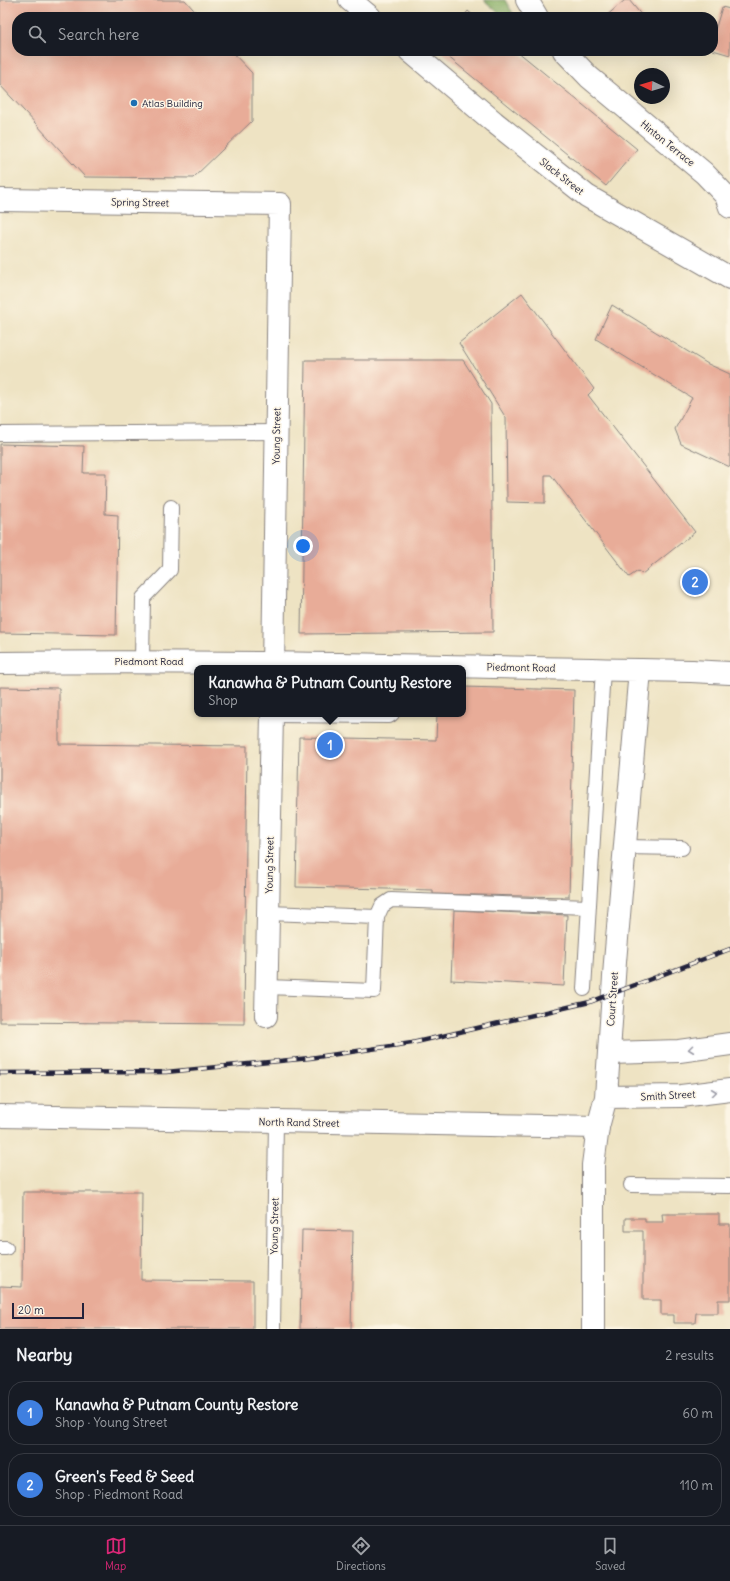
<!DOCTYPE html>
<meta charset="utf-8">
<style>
body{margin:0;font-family:Delius,sans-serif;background:#242831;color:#f1f3f6}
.compass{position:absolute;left:634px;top:68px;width:36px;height:36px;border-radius:50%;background:#171b24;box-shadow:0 4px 16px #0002;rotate:274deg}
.scale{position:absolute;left:12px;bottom:10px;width:72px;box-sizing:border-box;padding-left:4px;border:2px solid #22223b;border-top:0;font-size:11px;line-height:14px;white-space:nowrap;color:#22223b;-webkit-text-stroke:3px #fcf5e5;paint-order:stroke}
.you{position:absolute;left:303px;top:546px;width:14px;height:14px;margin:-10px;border:3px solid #fff;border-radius:50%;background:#1a73e8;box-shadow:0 0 0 6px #1a73e833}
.badge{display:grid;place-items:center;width:26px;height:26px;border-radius:50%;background:#db2777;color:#fff;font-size:13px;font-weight:700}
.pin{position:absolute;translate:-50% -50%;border:2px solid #fff;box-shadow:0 1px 4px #0006}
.popup{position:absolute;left:194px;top:665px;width:272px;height:52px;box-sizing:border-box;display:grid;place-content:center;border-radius:8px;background:#171b24;filter:drop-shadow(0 1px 3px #0005);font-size:13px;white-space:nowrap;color:#9ea1a6}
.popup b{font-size:15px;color:#f1f3f6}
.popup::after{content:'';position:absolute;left:50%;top:100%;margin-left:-8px;border:8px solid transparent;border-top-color:#171b24}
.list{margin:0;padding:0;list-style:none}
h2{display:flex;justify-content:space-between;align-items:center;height:52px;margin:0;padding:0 16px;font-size:17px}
h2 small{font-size:13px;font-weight:400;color:#9ea1a6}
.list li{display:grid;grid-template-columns:26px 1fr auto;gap:12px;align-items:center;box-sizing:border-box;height:64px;margin:0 8px 8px;padding:0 8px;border:1px solid #363941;border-radius:16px}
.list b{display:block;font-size:15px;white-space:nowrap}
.list p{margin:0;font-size:13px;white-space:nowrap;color:#9ea1a6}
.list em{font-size:13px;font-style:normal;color:#9ea1a6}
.icon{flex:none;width:22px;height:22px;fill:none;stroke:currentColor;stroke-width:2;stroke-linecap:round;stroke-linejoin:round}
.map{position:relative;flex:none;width:730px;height:1329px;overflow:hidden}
.search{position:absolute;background:#171b24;box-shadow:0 4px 16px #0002;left:12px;right:12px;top:12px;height:44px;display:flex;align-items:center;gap:10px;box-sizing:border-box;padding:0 14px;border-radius:16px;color:#9ea1a6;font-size:15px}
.sheet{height:196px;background:#171b24}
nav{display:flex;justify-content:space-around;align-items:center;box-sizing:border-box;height:56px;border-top:1px solid #363941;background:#171b24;font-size:11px;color:#9ea1a6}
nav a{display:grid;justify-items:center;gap:2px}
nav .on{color:#db2777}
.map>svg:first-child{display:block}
.forest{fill:#89b066;stroke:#566950}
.building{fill:#e8ac98}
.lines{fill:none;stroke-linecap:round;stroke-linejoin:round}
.service-casing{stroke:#88827f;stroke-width:16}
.minor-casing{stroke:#88827f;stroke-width:24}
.tertiary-casing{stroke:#88827f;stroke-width:24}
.service{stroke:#fff;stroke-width:14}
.minor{stroke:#fff;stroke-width:22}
.tertiary{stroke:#fff;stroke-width:22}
.rail-casing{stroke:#22223b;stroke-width:4.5}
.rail{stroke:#fcf5e5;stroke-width:3;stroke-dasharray:9;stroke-linecap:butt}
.oneway{stroke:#9c9ca7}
.poi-dot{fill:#1f6fb2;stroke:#fcf5e5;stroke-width:1.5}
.labels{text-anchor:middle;stroke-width:3;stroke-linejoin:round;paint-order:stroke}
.poi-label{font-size:10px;fill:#22223b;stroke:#fcf5e5;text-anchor:start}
.street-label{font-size:10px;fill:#22223b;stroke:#fcf5e5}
</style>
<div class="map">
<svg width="730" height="1329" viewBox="0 0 730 1329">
<rect width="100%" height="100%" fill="#fcf5e5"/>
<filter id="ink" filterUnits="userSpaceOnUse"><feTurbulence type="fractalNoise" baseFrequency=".025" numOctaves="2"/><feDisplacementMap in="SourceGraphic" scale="8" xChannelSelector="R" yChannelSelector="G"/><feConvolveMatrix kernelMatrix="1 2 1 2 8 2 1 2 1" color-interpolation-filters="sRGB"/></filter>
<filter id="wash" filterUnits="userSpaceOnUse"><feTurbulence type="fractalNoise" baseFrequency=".012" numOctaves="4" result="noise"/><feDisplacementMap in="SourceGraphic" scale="16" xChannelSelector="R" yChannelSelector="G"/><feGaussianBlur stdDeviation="0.9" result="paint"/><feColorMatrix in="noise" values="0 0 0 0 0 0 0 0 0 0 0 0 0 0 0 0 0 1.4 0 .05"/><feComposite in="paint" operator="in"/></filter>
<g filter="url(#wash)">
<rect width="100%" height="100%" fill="#eee3c3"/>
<!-- forest -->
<path class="forest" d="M484,0H505L515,17H503Z"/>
<g id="blocks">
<!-- building -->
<path class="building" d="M0,0H185L200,17H17V51H231L252,73V121L193,178L85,177L0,85Z
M625,0H629L643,17H605Z
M722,7L730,9V55L713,50V37Z
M468,11L475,17H463Z
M441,51H517L637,149L606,186Z
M522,293L594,389L588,395L695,532L642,574L638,571L629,577L551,475H545V503L507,502L506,418L459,343Z
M612,305L708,364L730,374V467L681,444L675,429L692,398L596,339Z
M305,360H463L491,404L493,632L301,634Z
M0,444L84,446L83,473H106L105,514L118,515L116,635L0,633Z
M0,687L59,688V744L247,746L244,1024L0,1022Z
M463,687L574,690L569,897L433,894V890L296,887L299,737L436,740L437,714H463Z
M454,910L567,915L564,986L451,980Z
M23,1192H142L141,1280L253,1281V1329H0V1286L22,1287Z
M662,1214H719V1224H730V1300H718V1313H696L695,1323H674V1315H661V1300H643V1231H625V1218H645V1222H663Z
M302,1230L353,1231L351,1329H300Z"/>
</g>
</g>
<g filter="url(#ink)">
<use href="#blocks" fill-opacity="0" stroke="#88827f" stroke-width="1"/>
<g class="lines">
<!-- service casing -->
<g class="service-casing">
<path id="service" d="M0,434L276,432
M142,661L143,598L170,570L171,507
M272,715L389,716L392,714
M624,847L682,848
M377,917L382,906L391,900L589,907
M267,987L374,991L377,917L268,913
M584,989L603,669
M631,1185L730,1186
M0,1248H6
M273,1329L276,1122"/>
</g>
<!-- minor casing -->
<g class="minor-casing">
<path id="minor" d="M527,0L537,17
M564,51L589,77L704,173L726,196L730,207
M0,200L280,204L273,668
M640,670L691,671
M266,1016L272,714
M0,1116L598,1127"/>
</g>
<!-- tertiary casing -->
<g class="tertiary-casing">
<path id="tertiary" d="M350,0L370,17
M410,51L494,122L587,196L730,278
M0,663C213,660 427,666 640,670L615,962L606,1097L598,1127L593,1165V1329
M691,671L730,673
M609,1053L679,1051L730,1044
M606,1097L681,1096L730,1090"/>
</g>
<!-- service -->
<use href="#service" class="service"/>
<!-- minor -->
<use href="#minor" class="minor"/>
<!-- tertiary -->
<use href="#tertiary" class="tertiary"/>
<!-- rail casing -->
<g class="rail-casing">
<path id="rail" d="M0,1073L166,1072L310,1058L412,1043L590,1002L730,949"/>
</g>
<!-- rail -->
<use href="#rail" class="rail"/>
</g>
<!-- one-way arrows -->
<defs><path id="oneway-chevron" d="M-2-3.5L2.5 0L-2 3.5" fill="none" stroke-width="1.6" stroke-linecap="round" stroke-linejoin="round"/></defs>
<g class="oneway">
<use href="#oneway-chevron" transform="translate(691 1049) rotate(173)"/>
<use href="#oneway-chevron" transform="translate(714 1092) rotate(-7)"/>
</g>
</g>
<!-- markers -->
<circle class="poi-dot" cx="134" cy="103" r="4"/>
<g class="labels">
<!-- poi labels -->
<g class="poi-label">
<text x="142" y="107">Atlas Building</text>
</g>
<!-- street labels -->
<g class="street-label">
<text transform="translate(668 143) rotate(39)" y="4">Hinton Terrace</text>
<text transform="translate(562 176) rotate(38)" y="4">Slack Street</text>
<text transform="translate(140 202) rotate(1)" y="4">Spring Street</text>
<text transform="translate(276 436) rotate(-89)" y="4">Young Street</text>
<text x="149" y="665">Piedmont Road</text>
<text transform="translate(521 667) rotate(1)" y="4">Piedmont Road</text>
<text transform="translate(269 865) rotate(-89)" y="4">Young Street</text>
<text transform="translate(612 999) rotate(-86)" y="4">Court Street</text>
<text transform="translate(668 1095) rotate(-3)" y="4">Smith Street</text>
<text transform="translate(299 1122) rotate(1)" y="4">North Rand Street</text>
<text transform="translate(274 1226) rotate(-89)" y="4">Young Street</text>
</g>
</g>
</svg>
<svg class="compass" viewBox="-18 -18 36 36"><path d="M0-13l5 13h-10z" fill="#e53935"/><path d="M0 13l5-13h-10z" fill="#9ea1a6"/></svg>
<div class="scale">20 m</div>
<div class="you"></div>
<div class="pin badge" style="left:330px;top:745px;background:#3f7fe0">1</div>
<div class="popup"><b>Kanawha &amp; Putnam County Restore</b>Shop</div>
<div class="pin badge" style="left:695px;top:582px;background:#3f7fe0">2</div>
<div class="search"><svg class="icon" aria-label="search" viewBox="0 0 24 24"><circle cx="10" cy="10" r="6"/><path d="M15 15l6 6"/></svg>Search here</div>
</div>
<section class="sheet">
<h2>Nearby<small>2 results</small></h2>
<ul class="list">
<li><span class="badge" style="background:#3f7fe0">1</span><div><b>Kanawha &amp; Putnam County Restore</b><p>Shop · Young Street</p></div><em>60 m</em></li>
<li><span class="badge" style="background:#3f7fe0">2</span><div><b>Green's Feed &amp; Seed</b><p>Shop · Piedmont Road</p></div><em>110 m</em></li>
</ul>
</section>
<nav>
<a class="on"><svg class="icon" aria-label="map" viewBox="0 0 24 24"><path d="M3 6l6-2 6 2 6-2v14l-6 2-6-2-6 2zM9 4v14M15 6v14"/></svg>Map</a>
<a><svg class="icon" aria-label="directions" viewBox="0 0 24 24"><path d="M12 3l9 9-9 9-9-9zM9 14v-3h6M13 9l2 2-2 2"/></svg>Directions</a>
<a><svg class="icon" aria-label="saved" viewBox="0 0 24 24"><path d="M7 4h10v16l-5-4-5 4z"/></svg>Saved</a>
</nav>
